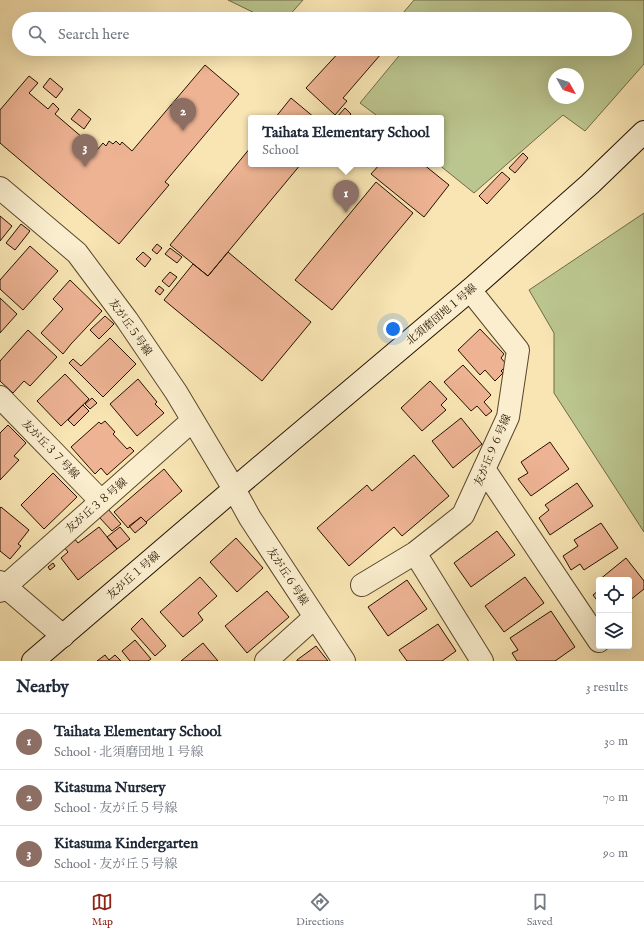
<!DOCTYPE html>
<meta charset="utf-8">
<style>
body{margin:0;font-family:"IM FELL English","Noto Serif JP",serif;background:#f6f6f7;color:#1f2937}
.controls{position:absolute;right:12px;bottom:12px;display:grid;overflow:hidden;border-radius:4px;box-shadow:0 4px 16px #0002}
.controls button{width:36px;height:36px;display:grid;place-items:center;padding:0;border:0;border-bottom:1px solid #e0e1e3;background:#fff;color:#1f2937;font:20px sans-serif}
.compass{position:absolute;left:548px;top:68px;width:36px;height:36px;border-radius:50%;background:#fff;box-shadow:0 4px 16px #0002;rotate:129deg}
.you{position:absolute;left:393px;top:329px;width:14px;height:14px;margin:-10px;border:3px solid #fff;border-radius:50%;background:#1a73e8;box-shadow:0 0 0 6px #1a73e833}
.badge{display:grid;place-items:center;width:26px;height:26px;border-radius:50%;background:#8f2418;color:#fff;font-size:13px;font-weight:700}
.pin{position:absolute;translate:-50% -33px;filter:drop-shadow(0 1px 2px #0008)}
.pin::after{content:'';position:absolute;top:21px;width:14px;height:12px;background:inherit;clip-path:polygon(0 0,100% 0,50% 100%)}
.popup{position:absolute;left:248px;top:115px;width:196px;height:52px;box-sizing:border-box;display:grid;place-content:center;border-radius:4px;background:#fff;filter:drop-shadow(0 1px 3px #0005);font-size:13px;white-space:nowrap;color:#747a83}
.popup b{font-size:15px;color:#1f2937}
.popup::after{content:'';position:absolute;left:50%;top:100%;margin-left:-8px;border:8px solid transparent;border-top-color:#fff}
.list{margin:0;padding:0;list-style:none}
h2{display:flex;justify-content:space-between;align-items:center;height:52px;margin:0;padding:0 16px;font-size:17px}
h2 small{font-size:13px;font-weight:400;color:#747a83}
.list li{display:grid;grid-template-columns:26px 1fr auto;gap:12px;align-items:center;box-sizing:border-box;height:56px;padding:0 16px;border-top:1px solid #e0e1e3}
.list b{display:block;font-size:15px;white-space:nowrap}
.list p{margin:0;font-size:13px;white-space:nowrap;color:#747a83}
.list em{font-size:13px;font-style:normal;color:#747a83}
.icon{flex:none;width:22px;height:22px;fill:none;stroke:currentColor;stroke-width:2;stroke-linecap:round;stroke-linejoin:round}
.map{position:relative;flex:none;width:644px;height:661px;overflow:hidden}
.search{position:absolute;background:#fff;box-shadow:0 4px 16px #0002;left:12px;right:12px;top:12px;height:44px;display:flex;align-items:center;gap:10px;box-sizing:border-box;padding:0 14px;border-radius:22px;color:#747a83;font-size:15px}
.sheet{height:220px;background:#fff}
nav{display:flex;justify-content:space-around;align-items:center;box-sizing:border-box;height:56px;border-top:1px solid #e0e1e3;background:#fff;font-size:11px;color:#747a83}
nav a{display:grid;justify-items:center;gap:2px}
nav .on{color:#8f2418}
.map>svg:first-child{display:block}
.green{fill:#bbc58e;stroke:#706b47;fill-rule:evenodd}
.building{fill:#edb393;stroke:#251100}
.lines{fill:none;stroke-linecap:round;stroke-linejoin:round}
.street-casing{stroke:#5a462d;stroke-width:24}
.secondary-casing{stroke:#251100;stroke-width:24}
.street{stroke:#faeece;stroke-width:22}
.secondary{stroke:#faeece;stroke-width:22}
.labels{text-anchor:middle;stroke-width:4;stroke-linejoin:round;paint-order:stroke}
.street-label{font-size:11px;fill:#251100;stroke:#faeece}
</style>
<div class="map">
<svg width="644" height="661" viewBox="0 0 644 661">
<rect width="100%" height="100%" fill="#f8e5b3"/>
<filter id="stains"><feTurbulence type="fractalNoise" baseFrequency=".005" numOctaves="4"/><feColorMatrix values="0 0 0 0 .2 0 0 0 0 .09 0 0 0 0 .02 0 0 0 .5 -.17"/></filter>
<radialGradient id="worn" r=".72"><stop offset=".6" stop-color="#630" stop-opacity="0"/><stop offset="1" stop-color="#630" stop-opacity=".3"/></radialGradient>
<!-- green -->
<path class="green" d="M228,0H303L286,19H267Z
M414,0H644V64L585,131L563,115L474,193L438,164H441V118H380L360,103L403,51L401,49H625V19H398ZM554,74H578V98H554Z
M644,213V532L554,393V333L529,290Z"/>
<!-- building -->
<path class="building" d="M342,49H376L381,54L343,98L347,101L335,115L306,88Z
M205,65L239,94L165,182L169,185L119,244L0,143V110L29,76L38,83L29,93L48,109L53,103L59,109L55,114L97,150L103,143L106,146L109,141L113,144L116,141L120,145L122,142L132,151Z
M50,78L63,89L56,98L43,87Z
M291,98L315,118H275Z
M345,108L351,114L347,118H336Z
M79,109L91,119L84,129L71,119Z
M251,147V164H301L208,276L170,245Z
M523,153L528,158L515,173L509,168Z
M380,164H423L449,185L424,217L371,174Z
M502,172L510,179L487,204L479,196Z
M376,182L413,213L332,310L295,280Z
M0,216L12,226L0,241Z
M21,224L30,231L15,250L6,243Z
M157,244L162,248L157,254L152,250Z
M30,246L58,271L23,310L0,289V280Z
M170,248L182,257L177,263L165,254Z
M143,252L151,259L145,267L136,259Z
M228,252L311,322L262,381L164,300L193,264L208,276Z
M170,272L177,277L169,287L162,281Z
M70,280L102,311L71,344L63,354L41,333L63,309L53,299Z
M159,286L164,290L160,295L155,291Z
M0,298L17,314L0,333Z
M105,316L114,324L99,339L90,330Z
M480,329L504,354L501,358L507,365L501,371L503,373L495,381L485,370L480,375L458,350Z
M28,330L57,357L30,386L24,381L13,393L0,381V361Z
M110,338L136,364L103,397L69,363L73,359L81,366Z
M463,365L491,395L484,402L492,411L486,416L477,406L471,411L444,382Z
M65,374L89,399L61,426L37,401Z
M138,379L157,402L155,404L164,413L137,436L110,404Z
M430,381L447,399L441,405L446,410L422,431L401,408Z
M92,398L97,403L90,409L85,404Z
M83,405L89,411L74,426L68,420Z
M461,418L482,444L453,468L432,441Z
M105,421L115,432L113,434L127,449L130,447L134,451L107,475L101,468L95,474L71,447L99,422L101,424Z
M8,425L26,443L14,456L19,460L0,480V433Z
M550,442L569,469L531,496L518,479L528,473L521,462Z
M414,455L449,496L402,536L394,527L349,566L317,528L367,485L372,491Z
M164,469L182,491L146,522L141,517L128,528L114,512Z
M53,473L77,497L44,529L21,505Z
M577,483L593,506L550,535L539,518L549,510L545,505Z
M1,507L29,530L18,544L21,546L10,559L0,551V508Z
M108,509L121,524L112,531L99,517Z
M141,517L147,523L135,533L129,526Z
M601,523L618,548L584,570L580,564L571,570L563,556L578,546L574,540Z
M99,527L117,549L78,580L61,558L68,552L64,547L74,538L78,543Z
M120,527L130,539L117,549L107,537Z
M497,531L515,555L471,587L454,563Z
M236,538L263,568L237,592L210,562Z
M626,558L644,581V589L629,601V580H599Z
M53,563L55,566L50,570L48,567Z
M200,577L217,596L198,613L203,620L183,637L160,612Z
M525,577L544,603L504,632L485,606Z
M407,580L427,609L388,636L368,607Z
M599,590V603L593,595Z
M267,591L289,617L247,653L225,626Z
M551,611L575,647L555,661H517L512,653L518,650L510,638Z
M142,618L166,646L155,656L131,629Z
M438,624L456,651L442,661H407L399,650Z
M135,640L151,659L148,661H130L122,651Z
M203,643L218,661H181Z
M316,646L328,661H297V660Z
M105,655L109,660L115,655L121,661H97Z"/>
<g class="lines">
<!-- street casing -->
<g class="street-casing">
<path id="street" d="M0,188L77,253L127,320L176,392L234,489L250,518L344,661
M0,397L101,501
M484,469L599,641
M415,553L482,661
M0,582L63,636
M362,585L415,553L463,515L508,417L518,350L470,290
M0,591L193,420
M266,661L315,617"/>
</g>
<!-- secondary casing -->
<g class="secondary-casing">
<path id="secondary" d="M33,661L234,489L470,290L590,184L644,132"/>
</g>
<!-- street -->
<use href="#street" class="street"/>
<!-- secondary -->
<use href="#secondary" class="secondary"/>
</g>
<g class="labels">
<!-- street labels -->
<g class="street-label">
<text transform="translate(441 314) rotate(-40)" y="4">北須磨団地１号線</text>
<text transform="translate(131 327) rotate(55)" y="4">友が丘５号線</text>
<text transform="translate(51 449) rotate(46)" y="4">友が丘３７号線</text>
<text transform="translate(492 450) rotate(-67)" y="4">友が丘９６号線</text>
<text transform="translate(96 505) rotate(-41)" y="4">友が丘３８号線</text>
<text transform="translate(133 575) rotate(-41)" y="4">友が丘１号線</text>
<text transform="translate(288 576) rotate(57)" y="4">友が丘６号線</text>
</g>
</g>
<rect width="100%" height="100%" filter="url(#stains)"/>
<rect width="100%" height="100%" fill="url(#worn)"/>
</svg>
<div class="controls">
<button><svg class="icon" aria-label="locate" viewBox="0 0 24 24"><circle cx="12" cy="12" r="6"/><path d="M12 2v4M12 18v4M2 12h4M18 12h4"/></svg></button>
<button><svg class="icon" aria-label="layers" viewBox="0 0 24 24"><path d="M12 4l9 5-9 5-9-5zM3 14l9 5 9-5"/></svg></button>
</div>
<svg class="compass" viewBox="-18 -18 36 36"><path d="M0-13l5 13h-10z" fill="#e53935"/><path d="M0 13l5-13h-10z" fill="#747a83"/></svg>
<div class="you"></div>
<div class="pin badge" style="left:346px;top:213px;background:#8d6e63">1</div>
<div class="popup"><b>Taihata Elementary School</b>School</div>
<div class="pin badge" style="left:183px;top:131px;background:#8d6e63">2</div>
<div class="pin badge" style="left:85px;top:167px;background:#8d6e63">3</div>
<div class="search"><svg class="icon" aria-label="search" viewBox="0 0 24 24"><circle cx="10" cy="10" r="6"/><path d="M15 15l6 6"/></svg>Search here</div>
</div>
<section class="sheet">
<h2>Nearby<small>3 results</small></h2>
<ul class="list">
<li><span class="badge" style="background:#8d6e63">1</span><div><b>Taihata Elementary School</b><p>School · 北須磨団地１号線</p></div><em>30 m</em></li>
<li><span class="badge" style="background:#8d6e63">2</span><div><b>Kitasuma Nursery</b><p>School · 友が丘５号線</p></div><em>70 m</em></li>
<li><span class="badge" style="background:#8d6e63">3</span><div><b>Kitasuma Kindergarten</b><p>School · 友が丘５号線</p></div><em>90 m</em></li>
</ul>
</section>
<nav>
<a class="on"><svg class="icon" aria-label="map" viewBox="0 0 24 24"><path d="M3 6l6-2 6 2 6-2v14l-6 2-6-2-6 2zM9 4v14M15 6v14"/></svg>Map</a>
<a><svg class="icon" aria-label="directions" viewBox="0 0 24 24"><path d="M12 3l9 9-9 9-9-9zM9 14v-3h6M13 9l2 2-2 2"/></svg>Directions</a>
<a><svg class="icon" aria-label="saved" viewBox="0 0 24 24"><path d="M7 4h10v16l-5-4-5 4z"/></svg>Saved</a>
</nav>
